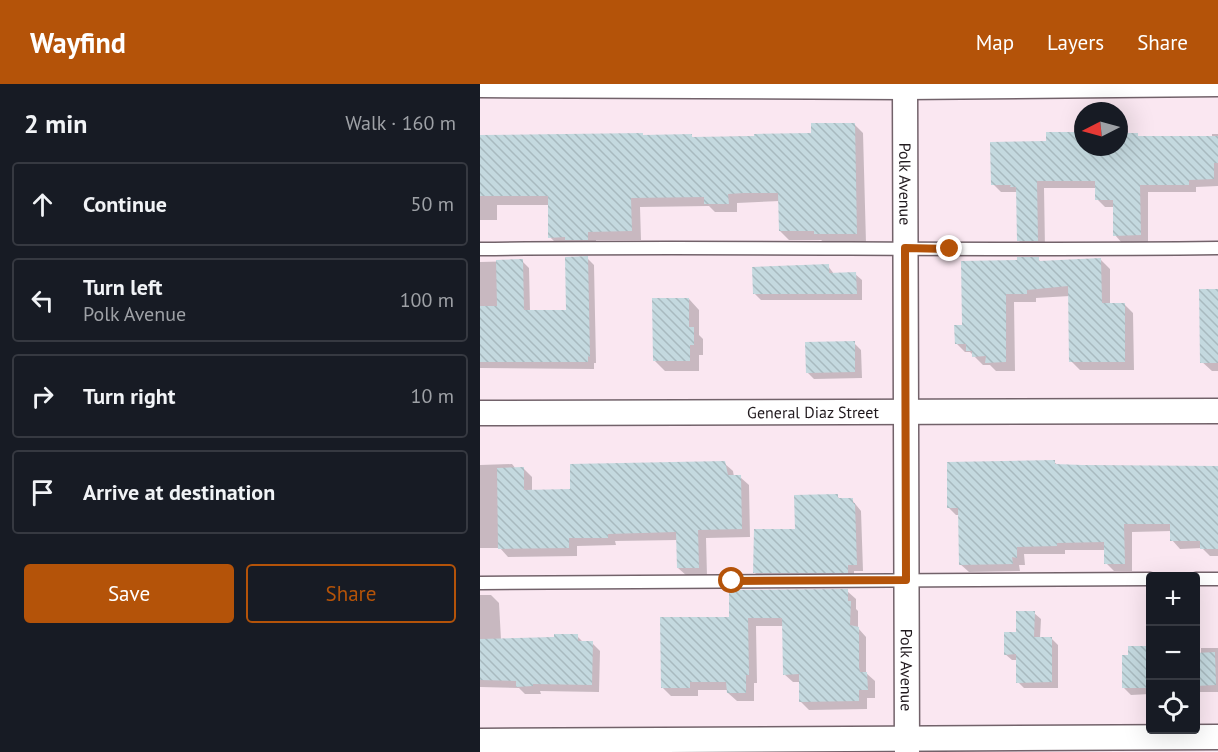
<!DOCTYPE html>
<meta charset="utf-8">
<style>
body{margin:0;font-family:"PT Sans",sans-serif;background:#20242c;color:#f1f3f6}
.controls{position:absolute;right:18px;bottom:18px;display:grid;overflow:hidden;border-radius:6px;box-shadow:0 6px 24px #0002}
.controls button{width:54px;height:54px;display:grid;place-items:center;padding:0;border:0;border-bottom:2px solid #363941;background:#171b24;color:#f1f3f6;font:30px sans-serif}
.compass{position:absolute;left:594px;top:18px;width:54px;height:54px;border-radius:50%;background:#171b24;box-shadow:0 6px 24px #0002;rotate:264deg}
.stop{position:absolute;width:18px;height:18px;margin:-14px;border:4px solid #b45309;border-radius:50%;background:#fff}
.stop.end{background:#b45309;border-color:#fff;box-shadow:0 2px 6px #0008}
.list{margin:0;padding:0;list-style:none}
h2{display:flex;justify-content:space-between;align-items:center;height:78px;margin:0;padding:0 24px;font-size:26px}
h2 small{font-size:20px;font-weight:400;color:#9ea1a6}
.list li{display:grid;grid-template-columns:39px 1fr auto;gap:18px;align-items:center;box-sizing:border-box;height:84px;margin:0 12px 12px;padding:0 12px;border:2px solid #363941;border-radius:6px}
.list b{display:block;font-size:22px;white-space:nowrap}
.list p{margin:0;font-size:20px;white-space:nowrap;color:#9ea1a6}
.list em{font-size:20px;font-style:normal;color:#9ea1a6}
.actions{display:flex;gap:12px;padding:18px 24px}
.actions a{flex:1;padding:14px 0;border:2px solid #b45309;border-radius:6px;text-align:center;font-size:21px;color:#b45309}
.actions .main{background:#b45309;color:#fff}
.icon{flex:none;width:33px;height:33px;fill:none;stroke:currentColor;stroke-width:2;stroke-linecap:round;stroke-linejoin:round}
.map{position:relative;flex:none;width:738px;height:668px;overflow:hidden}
header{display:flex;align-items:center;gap:36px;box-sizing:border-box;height:84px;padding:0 30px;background:#b45309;color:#fff}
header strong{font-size:28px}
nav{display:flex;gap:33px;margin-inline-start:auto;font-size:21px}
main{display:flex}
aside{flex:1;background:#171b24}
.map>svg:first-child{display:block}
.shadow{fill:#0003}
.building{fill:url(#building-back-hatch)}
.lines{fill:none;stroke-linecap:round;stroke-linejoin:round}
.lane-casing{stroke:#72626a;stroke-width:15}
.street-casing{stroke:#72626a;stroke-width:27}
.lane{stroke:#fff;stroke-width:12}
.street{stroke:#fff;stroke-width:24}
.route{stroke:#b45309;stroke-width:8}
.labels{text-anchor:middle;stroke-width:6;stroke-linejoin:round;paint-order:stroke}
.street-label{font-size:16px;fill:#211a1e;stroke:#fff}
</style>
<header>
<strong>Wayfind</strong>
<nav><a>Map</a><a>Layers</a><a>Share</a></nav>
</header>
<main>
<aside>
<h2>2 min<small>Walk · 160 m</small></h2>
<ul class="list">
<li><svg class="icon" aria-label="ahead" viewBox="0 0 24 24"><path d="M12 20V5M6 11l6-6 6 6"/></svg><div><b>Continue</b></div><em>50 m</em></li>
<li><svg class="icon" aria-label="left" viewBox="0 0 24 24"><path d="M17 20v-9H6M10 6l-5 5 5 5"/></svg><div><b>Turn left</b><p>Polk Avenue</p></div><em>100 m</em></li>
<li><svg class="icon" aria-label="right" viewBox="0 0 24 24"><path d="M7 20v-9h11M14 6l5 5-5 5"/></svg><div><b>Turn right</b></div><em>10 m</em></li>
<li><svg class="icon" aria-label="arrive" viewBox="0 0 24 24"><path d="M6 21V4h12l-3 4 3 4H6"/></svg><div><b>Arrive at destination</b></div></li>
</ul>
<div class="actions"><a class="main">Save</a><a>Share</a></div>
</aside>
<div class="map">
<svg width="738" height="668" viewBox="0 0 738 668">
<defs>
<pattern id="building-back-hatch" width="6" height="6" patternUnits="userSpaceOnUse" patternTransform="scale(1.5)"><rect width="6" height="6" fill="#c4d9df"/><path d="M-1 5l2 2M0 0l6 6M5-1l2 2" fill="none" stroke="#a8babf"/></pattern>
</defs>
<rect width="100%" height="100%" fill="#fae7f1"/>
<!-- shadow -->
<path class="shadow" d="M374,40L383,49L386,159H345L341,156H309L300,147V117L257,119V128H235L229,122L160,123L161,156H116V164L79,162L70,153L69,121H17V136H0V53L211,52L214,54L332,50Z
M603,50V63H639V50L657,51L660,54L732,53V50H738V102L716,103V108H668V158L642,159L635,151L634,123H625L617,115V104H564L565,164H546L538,156V108H521L513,100L568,59Z
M107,174L114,181L116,279H114V285L0,284V178L42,177L49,184L50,227H88Z
M558,175L561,178L621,176L630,185V220H644L653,229L654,286H600L591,277L590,212L556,214V218H534L535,287H516L510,281H503L490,268H485L476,259L484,243L538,178Z
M348,182L354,190H375L382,196V216H281L274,209Z
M738,207V287H732L721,277Z
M209,215L219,226V251L223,255V271H219V287H185L174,276Z
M374,259L381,266L382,294L334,295L327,288Z
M574,378L578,381L738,383V472H730L722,464L700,465L692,456V447L652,448V487H634L626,479L625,466H585V470H544L545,481H539L540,487L489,488L480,480L479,431H476L468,423Z
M244,379L253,387L254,393H260L269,401L270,453L226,454L227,492H207L198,484V456L135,457L136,461L97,462V472L28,473L20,464H0V381L32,380L36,385H44L52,393V408L92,407Z
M357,412L361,416H372L381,427L383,487H374V495H281L275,489L316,446Z
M367,507L376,515V525L378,527V544L386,553V589L395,597V614H387V625L329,626L321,618V598H313L304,590V542H276L277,599H274V617H257L248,609V606H218V612H191L182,603L250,534Z
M0,511H11L19,519L21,556L97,552L104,559H112L120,567L119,608L60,607L61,610H45L39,604L0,603Z
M554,529L561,535L560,554H571L578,561V604H544L538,598V576H532L525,570Z
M668,541H670V610L651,611L644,604L650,572L669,564Z
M721,564H738V608H719L716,605V570H721Z"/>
<!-- building -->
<path class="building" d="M331,39H375L377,150H334V147H299L298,109H264L248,110L249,120H224V113L151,114L152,147L108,148V156H85V153L68,154V112H0V51L163,49V51L212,50V53L274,52V50L331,49Z
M566,48H603V63H639V49H658V52H738V79H734V95L709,96V101H660L661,151L633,152V116H615V97H557L558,157H537L536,103H530L531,101H511L510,58L566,57Z
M108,172L110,273L108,272V278H0V222H17L16,176L43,175L44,226H86L85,173Z
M537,173H559V177L621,174L622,219H645V278H589L588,202L547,206V210H526V278L505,279L506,272L492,273V267H486V260H475L474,241H482L481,177L537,176Z
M349,180V189L376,188L377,210H273L272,183Z
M719,205H738V279H720Z
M172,214H209V243H214V261H210V277H173Z
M375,257V288L326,289L325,258Z
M575,376V380L602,381L738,382V465H720V457H690V440H644L645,480H624V458L577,459V462L537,463V474L532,473L533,480L479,481L478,424H467V378Z
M245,377L248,391H261L262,445L218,446L219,484H197L196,448L128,450V454H89V464L18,465L17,384L44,383V406L90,405V380Z
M358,410V414H373V419H375L377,481H368V489H273L274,445H315L314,411Z
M368,505V517H371L370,541L379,543V583L380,588H387L388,606H379V617L319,618V590L303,591L302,534H268L269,591H266V609H247L246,598H210V604H181L180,533H249V506Z
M536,527H555L554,553H572V598L536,599V570L524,571V548H536Z
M74,550H98V557H113L112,601L53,600V602L36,603V597L0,596V555L74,553Z
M648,562H670V604H642V571H648Z
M735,568L736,601L716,602V569Z"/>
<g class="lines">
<!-- lane casing -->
<g class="lane-casing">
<path id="lane" d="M0,165C246,162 492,167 738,164
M716,495H738
M0,499L670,495"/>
</g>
<!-- street casing -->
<g class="street-casing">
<g id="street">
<path id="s1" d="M425,0L427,668"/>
<path d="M0,1L425,3L738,0"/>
<path id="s2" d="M0,329L738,327"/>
<path d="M0,657L738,653"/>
</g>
</g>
<!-- lane -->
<use href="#lane" class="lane"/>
<!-- street -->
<use href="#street" class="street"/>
</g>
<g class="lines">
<!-- route -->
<path class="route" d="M252,497L426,496L425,164L470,165"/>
</g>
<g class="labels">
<!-- street labels -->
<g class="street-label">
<text dy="6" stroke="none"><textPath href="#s1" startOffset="100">Polk Avenue</textPath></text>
<text dy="6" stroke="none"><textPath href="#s2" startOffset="333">General Diaz Street</textPath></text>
<text dy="6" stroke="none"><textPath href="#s1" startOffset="586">Polk Avenue</textPath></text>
</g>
</g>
</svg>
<div class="controls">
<button>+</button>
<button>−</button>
<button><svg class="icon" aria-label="locate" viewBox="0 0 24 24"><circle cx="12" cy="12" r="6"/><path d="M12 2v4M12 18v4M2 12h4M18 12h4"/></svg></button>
</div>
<svg class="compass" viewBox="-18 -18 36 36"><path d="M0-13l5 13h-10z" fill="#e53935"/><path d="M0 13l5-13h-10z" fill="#9ea1a6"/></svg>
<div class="stop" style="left:252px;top:497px"></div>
<div class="stop end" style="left:470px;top:165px"></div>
</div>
</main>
